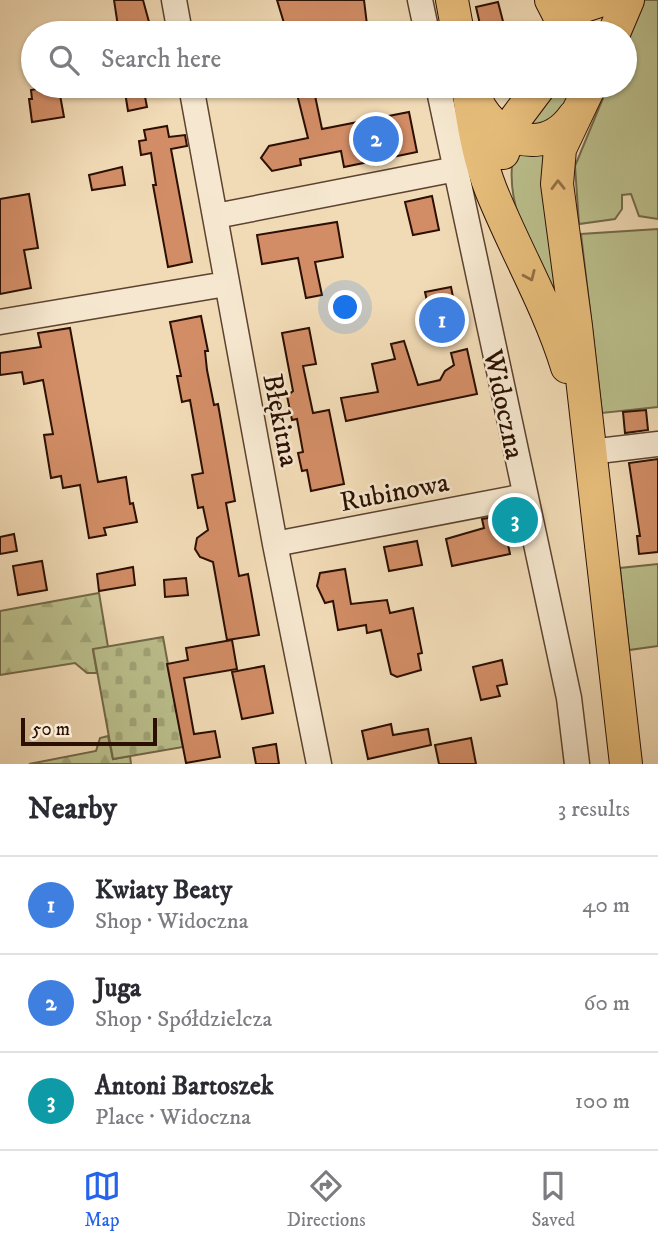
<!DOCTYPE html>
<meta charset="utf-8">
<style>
body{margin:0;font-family:"IM FELL DW Pica",serif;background:#f2f2f3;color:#2b2b33}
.scale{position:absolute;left:21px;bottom:18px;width:136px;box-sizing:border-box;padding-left:7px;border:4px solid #2b0f02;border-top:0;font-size:19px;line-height:24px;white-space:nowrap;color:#2b0f02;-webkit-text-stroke:5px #f6e8d0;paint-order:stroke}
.you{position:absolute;left:346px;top:308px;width:24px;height:24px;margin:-18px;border:5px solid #fff;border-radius:50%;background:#1a73e8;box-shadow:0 0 0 10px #1a73e833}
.badge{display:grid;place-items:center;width:46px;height:46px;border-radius:50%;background:#2563eb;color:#fff;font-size:23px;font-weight:700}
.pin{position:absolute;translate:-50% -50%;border:4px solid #fff;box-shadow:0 2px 7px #0006}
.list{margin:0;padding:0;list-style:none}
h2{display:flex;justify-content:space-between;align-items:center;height:91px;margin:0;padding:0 28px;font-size:30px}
h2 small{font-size:23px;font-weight:400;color:#7c7c81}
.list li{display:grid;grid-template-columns:46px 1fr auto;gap:21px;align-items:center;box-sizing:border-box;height:98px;padding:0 28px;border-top:2px solid #e1e1e2}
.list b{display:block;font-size:26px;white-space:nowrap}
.list p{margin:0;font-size:23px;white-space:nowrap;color:#7c7c81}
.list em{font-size:23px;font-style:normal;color:#7c7c81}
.icon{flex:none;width:38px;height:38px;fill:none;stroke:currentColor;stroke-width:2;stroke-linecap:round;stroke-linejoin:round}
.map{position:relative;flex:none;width:658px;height:764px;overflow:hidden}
.search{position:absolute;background:#fff;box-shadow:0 2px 5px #0004;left:21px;right:21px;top:21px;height:77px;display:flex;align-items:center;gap:18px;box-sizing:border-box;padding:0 24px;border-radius:38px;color:#7c7c81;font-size:26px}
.sheet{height:385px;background:#fff}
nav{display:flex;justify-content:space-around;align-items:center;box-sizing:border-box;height:98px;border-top:2px solid #e1e1e2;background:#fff;font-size:19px;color:#7c7c81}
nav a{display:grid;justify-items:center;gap:4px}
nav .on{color:#2563eb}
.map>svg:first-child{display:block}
.grass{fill:#bbc08d;stroke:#736848;stroke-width:2}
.forest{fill:url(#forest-firs);stroke:#736848;stroke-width:2}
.cemetery{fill:url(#cemetery-stones);stroke:#736848;stroke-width:2}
.building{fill:#d28d66;stroke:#2b0f02;stroke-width:2}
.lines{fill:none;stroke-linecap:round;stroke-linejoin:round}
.minor-casing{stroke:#5c422f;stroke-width:27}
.major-casing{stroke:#2b0f02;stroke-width:34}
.minor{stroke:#f6e8d0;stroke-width:24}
.major{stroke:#e8be7b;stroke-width:32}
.oneway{stroke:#936f45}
.labels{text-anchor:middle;stroke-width:5;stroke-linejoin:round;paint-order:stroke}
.street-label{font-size:28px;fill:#2b0f02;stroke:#f6e8d0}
</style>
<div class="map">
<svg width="658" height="764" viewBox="0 0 658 764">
<defs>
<pattern id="forest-firs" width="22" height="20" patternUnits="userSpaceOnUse" patternTransform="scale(1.75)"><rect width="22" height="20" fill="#bbc08d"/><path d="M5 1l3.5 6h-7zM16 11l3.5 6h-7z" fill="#a1a478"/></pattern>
<pattern id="cemetery-stones" width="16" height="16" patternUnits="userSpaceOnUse" patternTransform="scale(1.75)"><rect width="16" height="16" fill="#bbc08d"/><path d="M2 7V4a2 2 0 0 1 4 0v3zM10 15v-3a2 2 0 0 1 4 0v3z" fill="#a1a478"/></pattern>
</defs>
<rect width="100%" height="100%" fill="#f1dbb6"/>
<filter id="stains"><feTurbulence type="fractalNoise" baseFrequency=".00286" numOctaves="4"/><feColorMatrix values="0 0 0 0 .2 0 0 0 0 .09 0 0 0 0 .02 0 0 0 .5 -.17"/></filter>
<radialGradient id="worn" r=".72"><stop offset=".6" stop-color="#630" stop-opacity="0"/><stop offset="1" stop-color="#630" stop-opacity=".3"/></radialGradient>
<!-- grass -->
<path class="grass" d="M644,0H658V219L639,216L631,194L622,195V209L615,219L579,224L575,166L608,86H625V46Z
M551,86H575L570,107L531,133V111Z
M550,147L568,320C542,267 499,208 515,148Z
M658,229V407L602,413L581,234Z
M658,564V646L629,650L620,568Z"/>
<!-- forest -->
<path class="forest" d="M99,593L108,647L93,650L97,673H87L75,663L0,675V611Z
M108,736L113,759L130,756L131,764H29L96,751L100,738Z"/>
<!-- cemetery -->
<path class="cemetery" d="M163,637L183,747L113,759L93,649Z"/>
<!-- building -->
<path class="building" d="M114,0H143L152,33H119Z
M277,0H364L368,33H287Z
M498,2L506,33H482L476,7Z
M54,86L56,96L60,95L64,117L32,122L29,99H32L31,90Z
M124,86H143L147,107L128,111Z
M295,86H313L322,129L409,112L417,152L344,167L341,151L300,159L301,165L272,171L261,158L269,146L308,138Z
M167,126L169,137L185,135L187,146L171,149L192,262L168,267L153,185H156L151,153L141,155L139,141L146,140L144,130Z
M122,167L125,185L92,190L89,175Z
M29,194L38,248L24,250L31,288L0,294V199Z
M432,196L439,230L413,235L405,202Z
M337,222L343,257L315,262L322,295L306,298L298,258L262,264L257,235Z
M451,287L456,312H452L454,324L433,328L425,292Z
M201,316L208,351H205L207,370L214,405L218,404L235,501L226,503L239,576L248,574L259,635L227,640L213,562L200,557L195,549L197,538L208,530L203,507L198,508L192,475L203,473L190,400L182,402L177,376H181L170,322Z
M70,328L98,482L126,477L130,504L133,503L137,522L104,528L106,535L89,538L80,485L63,488L61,476L51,478L44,435L53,434L43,380L24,384L22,372L0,375V353L41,347L38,333Z
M309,328L316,364L303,366L313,413L329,410L344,484L311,491L307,470L302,471L298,453L303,452L297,419L292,420L287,396L293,391L282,333Z
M404,341L418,385L440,380L445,371L454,365L451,353L467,349L477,394L346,421L341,398L378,392L372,364L395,359L391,344Z
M646,410L648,430L625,433L623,412Z
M658,459V552L639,554L637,536H640L629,463Z
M512,514L517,526L505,529L510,554L452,566L446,539L484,528L482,519Z
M14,534L17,551L0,554V537Z
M417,541L422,565L389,571L384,547Z
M42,561L47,590L18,595L13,566Z
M133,567L135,585L99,591L97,574Z
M345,569L351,604L387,600L390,613L413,608L422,653L418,654L421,670L397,677L391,674L381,630L367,633L366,625L338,630L333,601L325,603L317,586L320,573Z
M186,578L188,595L165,597L164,580Z
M232,640L237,669L184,678L194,734L215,731L220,757L186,763L167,664L188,660L186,648Z
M502,660L507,684L497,686L500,696L481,700L473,667Z
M264,666L273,713L242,719L232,672Z
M391,724L393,735L428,729L431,745L368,759L362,731Z
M471,738L476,764H439L435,745Z
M276,744L279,764H256L253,748Z"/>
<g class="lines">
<!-- minor casing -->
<g class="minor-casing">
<path id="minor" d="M174,0L180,33
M420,0L427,33
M191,86L275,544L319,764
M438,86L569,698L577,764
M216,216L456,169
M0,322L226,284
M590,452L658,444
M275,544L525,496"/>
</g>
<!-- major casing -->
<g class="major-casing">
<path id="major" d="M452,0L458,33
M551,0L568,33
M558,0L584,6L602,0
M614,33L628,0
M468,86C472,121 478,157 491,190C515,250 548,305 567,367
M590,86L560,149L557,184L576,326L626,764
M474,94C489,138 543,160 574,116
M503,153L516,118L540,86"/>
</g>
<!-- minor -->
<use href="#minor" class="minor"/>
<!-- major -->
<use href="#major" class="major"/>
</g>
<!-- one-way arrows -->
<defs><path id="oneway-chevron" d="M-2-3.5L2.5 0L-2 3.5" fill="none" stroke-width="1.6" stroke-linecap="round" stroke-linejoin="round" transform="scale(1.75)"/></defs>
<g class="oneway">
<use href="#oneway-chevron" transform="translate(558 185) rotate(-91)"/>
<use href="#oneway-chevron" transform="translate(530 276) rotate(66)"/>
</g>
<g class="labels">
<!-- street labels -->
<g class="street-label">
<text transform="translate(505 404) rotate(78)" y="10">Widoczna</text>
<text transform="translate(282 420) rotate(79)" y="10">Błękitna</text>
<text transform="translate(394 491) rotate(-11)" y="10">Rubinowa</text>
</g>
</g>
<rect width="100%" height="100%" filter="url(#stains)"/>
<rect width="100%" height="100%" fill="url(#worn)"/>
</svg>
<div class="scale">50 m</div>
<div class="you"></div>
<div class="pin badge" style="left:442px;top:320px;background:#3f7fe0">1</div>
<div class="pin badge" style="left:376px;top:139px;background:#3f7fe0">2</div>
<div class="pin badge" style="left:515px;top:520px;background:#0f9aa8">3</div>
<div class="search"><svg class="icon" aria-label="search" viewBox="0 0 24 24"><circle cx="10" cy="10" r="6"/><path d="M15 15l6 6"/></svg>Search here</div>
</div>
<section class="sheet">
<h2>Nearby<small>3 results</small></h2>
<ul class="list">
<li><span class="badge" style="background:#3f7fe0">1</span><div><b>Kwiaty Beaty</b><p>Shop · Widoczna</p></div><em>40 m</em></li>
<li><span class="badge" style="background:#3f7fe0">2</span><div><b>Juga</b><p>Shop · Spółdzielcza</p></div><em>60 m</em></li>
<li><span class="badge" style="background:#0f9aa8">3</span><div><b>Antoni Bartoszek</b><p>Place · Widoczna</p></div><em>100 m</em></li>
</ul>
</section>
<nav>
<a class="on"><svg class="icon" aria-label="map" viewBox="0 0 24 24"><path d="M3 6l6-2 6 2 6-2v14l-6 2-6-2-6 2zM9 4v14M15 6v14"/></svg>Map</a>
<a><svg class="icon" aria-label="directions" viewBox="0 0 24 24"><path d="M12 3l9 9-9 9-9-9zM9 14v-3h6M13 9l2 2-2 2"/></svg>Directions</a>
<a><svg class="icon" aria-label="saved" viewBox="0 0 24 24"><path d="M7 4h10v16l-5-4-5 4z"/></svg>Saved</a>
</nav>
